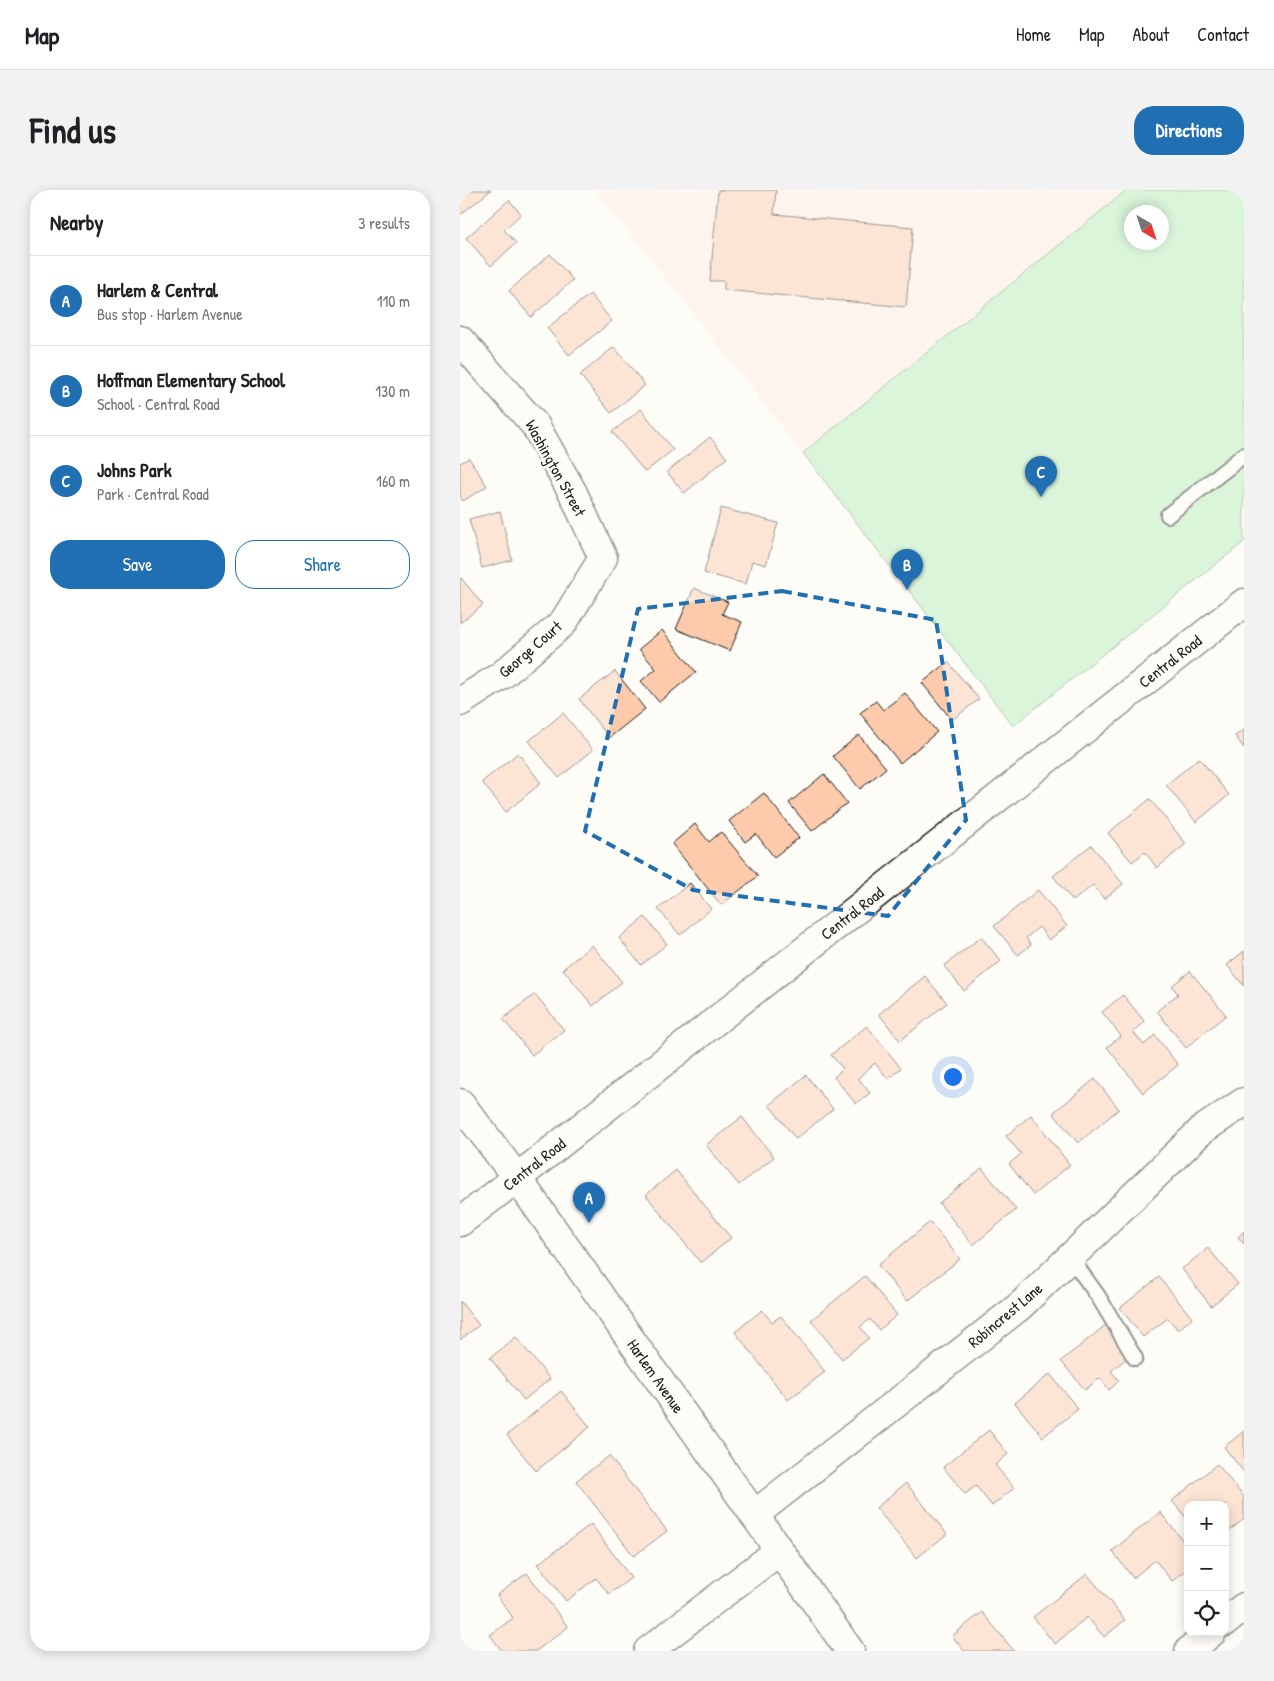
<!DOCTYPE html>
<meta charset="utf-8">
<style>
body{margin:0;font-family:"Patrick Hand",sans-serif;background:#f2f2f2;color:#202124}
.controls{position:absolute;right:15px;bottom:15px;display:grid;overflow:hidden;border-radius:10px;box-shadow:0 2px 12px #0003}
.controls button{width:45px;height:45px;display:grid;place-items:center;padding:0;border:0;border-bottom:1px solid #e0e0e0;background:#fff;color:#202124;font:25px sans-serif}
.compass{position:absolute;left:664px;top:15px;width:45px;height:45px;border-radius:50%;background:#fff;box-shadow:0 2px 12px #0003;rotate:141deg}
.you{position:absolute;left:492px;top:886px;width:18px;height:18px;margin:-12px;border:4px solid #fff;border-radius:50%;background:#1a73e8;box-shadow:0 0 0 8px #1a73e833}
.badge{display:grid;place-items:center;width:32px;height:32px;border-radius:50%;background:#1f6fb2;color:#fff;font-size:16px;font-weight:700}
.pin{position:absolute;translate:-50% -41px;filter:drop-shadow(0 1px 2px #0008)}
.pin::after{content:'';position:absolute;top:26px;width:18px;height:15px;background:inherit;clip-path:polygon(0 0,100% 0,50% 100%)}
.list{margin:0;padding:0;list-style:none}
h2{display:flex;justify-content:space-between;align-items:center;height:65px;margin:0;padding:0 20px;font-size:21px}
h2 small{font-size:16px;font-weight:400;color:#757577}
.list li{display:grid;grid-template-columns:32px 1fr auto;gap:15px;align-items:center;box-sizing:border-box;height:90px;padding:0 20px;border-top:1px solid #e0e0e0}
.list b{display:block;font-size:19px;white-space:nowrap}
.list p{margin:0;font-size:16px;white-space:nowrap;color:#757577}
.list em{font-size:16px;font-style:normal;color:#757577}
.actions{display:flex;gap:10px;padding:15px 20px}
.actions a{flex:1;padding:11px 0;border:1px solid #1f6fb2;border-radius:20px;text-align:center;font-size:18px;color:#1f6fb2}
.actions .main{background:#1f6fb2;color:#fff}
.icon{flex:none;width:28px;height:28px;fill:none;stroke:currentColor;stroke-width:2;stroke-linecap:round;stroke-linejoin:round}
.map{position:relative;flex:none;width:784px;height:1461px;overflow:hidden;border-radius:20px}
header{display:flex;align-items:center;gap:30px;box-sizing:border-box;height:70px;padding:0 25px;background:#fff;border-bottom:1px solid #e0e0e0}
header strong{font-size:24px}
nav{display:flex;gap:28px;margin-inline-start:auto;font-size:18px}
.intro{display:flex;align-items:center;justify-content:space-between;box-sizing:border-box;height:120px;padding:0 30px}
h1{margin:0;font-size:35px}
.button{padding:12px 22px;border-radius:20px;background:#1f6fb2;color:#fff;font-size:18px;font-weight:700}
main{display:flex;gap:30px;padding:0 30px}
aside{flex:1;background:#fff;border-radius:20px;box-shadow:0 2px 12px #0003}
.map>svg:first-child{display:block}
.built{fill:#fdede0}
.green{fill:#afeeb5;stroke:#668568;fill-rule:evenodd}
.building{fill:#fdcbac;stroke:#1c1c1c}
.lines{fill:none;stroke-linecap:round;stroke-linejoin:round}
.lane-casing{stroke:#1c1c1c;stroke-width:18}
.street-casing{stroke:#1c1c1c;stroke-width:31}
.secondary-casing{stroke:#1c1c1c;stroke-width:31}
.lane{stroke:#fdfcf7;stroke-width:14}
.street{stroke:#fdfcf7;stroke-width:28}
.secondary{stroke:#fdfcf7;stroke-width:28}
.marked{fill:none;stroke:#1f6fb2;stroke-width:4;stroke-dasharray:10 6;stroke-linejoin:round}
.labels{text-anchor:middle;stroke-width:5;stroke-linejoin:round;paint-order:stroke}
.street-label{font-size:16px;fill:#1c1c1c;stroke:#fdfcf7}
</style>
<header>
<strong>Map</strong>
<nav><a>Home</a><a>Map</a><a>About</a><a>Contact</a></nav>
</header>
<div class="intro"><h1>Find us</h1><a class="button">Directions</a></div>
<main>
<aside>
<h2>Nearby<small>3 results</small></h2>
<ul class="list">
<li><span class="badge">A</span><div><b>Harlem &amp; Central</b><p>Bus stop · Harlem Avenue</p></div><em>110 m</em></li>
<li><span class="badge">B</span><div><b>Hoffman Elementary School</b><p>School · Central Road</p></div><em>130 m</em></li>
<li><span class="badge">C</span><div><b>Johns Park</b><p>Park · Central Road</p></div><em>160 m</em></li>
</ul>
<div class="actions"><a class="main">Save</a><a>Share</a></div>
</aside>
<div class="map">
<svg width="784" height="1461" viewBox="0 0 784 1461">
<rect width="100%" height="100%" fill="#fdfcf7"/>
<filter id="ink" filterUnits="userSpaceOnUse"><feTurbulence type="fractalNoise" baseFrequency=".02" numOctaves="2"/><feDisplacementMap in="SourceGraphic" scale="10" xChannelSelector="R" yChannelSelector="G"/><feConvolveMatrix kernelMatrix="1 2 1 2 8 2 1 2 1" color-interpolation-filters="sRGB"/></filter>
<g filter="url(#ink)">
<!-- built -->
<path class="built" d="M135,0H667L343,263L553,536L223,110Z"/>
<!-- green -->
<path class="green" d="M667,0H784V352L553,536L343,263ZM672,22H702V52H672Z"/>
<!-- building -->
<path class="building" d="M0,0H31L0,25Z
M258,0H316L314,24L453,37L446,117L264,100V91H250Z
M49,10L61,24L44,40L56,53L31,76L6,48Z
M90,64L113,90L71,127L49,101Z
M130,104L152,131L109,165L87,138Z
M154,157L185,195L151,223L120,185Z
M181,219L213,260L185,282L152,242Z
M250,247L267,268L224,303L207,282Z
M9,268L27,296L3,311L0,306V273Z
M261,318L318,333L306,375L292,371L286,394L244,383Z
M40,321L52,370L22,378L9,329Z
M1,388L23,415L0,433V389Z
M234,398L268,412L262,424L282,432L270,461L216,439Z
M202,440L236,482L199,512L181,491L196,479L179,459Z
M488,472L519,509L492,530L462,493Z
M155,481L185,519L149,548L119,509Z
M445,503L477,542L440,573L400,523L416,511L423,520Z
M103,523L133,560L99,588L69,551Z
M784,540V558L775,546Z
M399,545L426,578L400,599L373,566Z
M58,563L81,593L46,622L22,592Z
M739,568L769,605L736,632L706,595Z
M364,584L387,613L352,641L329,613Z
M304,603L339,648L314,667L296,644L285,652L269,631Z
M690,609L726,654L697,678L685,662L672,672L648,643Z
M235,634L249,652L261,642L298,686L261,715L212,654Z
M631,655L663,694L644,709L633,695L613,711L593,686Z
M230,693L251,719L220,745L198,719Z
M578,700L607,736L589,750L579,737L566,748L571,755L558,765L534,736Z
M185,727L207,754L181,775L159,748Z
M521,747L541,771L504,801L484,776Z
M132,755L162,792L133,816L103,779Z
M784,761V796L767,775Z
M730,781L766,825L726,858L697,821L718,804L712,796Z
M465,786L487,813L440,851L419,824Z
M75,804L104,840L72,865L43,829Z
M663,805L685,832L673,842L684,855L695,845L718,875L683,903L647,857L661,846L642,822Z
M407,836L441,878L428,889L415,873L398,888L410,903L396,914L374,887L383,879L371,865Z
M346,885L373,919L336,949L309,915Z
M635,889L659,919L618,953L593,923Z
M571,925L610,975L573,1005L549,974L561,964L546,946Z
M282,927L314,967L279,995L246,955Z
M522,978L556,1020L513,1055L479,1013Z
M216,980L271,1048L241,1073L186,1005Z
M470,1032L500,1069L447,1111L418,1075Z
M784,1041V1054L778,1047Z
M748,1058L778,1094L751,1116L722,1079Z
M405,1086L437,1125L419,1140L410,1129L400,1137L409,1148L382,1169L351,1130Z
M699,1087L732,1128L718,1140L708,1128L683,1147L660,1118Z
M0,1111L19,1135L0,1150Z
M302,1120L312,1132L321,1126L365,1182L328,1210L275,1142Z
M647,1134L672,1164L651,1181L659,1191L649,1200L640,1188L625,1200L601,1171Z
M56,1147L90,1189L64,1210L30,1168Z
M590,1184L618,1219L583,1247L555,1213Z
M101,1201L130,1237L76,1281L47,1245Z
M529,1240L548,1264L535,1275L554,1298L532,1316L516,1296L505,1304L483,1277Z
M784,1241V1282L764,1257Z
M149,1266L207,1341L174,1366L116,1291Z
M757,1274L784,1307V1329L765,1344V1315H728V1330L712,1311Z
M446,1293L487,1344L457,1368L416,1318Z
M700,1322L728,1357V1379L712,1391L695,1370L673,1388L652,1361Z
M131,1334L171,1388L149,1404L136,1388L106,1411L78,1374Z
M67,1383L108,1437L76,1461H42L30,1445L53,1428L37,1405Z
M627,1384L665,1430L644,1447L627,1427L595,1454L573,1427Z
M522,1422L554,1461H504L492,1446Z"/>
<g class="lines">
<!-- lane casing -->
<g class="lane-casing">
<path id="lane" d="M708,325L784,265
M610,1067L638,1106L675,1168"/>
</g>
<!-- street casing -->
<g class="street-casing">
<path id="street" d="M0,150L75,235L113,303L143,368L103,433L42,485L0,512
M0,1032L57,988
M294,1325L560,1116L742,940L784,912
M765,1432L784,1417
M188,1461L319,1361
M729,1461L752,1442"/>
</g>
<!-- secondary casing -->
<g class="secondary-casing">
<path id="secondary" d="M0,913L57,988L390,1461
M57,988L784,413"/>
</g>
<!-- lane -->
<use href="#lane" class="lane"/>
<!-- street -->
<use href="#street" class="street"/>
<!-- secondary -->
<use href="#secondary" class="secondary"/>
</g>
</g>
<!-- marked area -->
<path d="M0 0H784V1461H0ZM322,401L476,430L506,630L428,726L233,700L125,641L178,419Z" fill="#fdfcf7" fill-opacity=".55" fill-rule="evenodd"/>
<path class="marked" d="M322,401L476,430L506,630L428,726L233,700L125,641L178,419Z"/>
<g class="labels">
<!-- street labels -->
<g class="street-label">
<text transform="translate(96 278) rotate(61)" y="6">Washington Street</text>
<text transform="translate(70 459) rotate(-41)" y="6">George Court</text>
<text transform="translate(710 471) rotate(-38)" y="6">Central Road</text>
<text transform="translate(392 723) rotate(-38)" y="6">Central Road</text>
<text transform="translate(74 974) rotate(-38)" y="6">Central Road</text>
<text transform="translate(545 1125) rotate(-40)" y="6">Robincrest Lane</text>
<text transform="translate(196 1186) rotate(55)" y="6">Harlem Avenue</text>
</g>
</g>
</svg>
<div class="controls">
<button>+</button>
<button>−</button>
<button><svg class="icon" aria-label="locate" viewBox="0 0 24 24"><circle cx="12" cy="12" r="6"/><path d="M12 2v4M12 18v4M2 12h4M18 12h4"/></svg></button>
</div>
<svg class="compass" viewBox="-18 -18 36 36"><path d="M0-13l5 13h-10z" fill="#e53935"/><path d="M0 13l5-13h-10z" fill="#757577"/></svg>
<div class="you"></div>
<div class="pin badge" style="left:129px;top:1033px">A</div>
<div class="pin badge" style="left:447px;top:400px">B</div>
<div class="pin badge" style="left:581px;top:307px">C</div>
</div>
</main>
